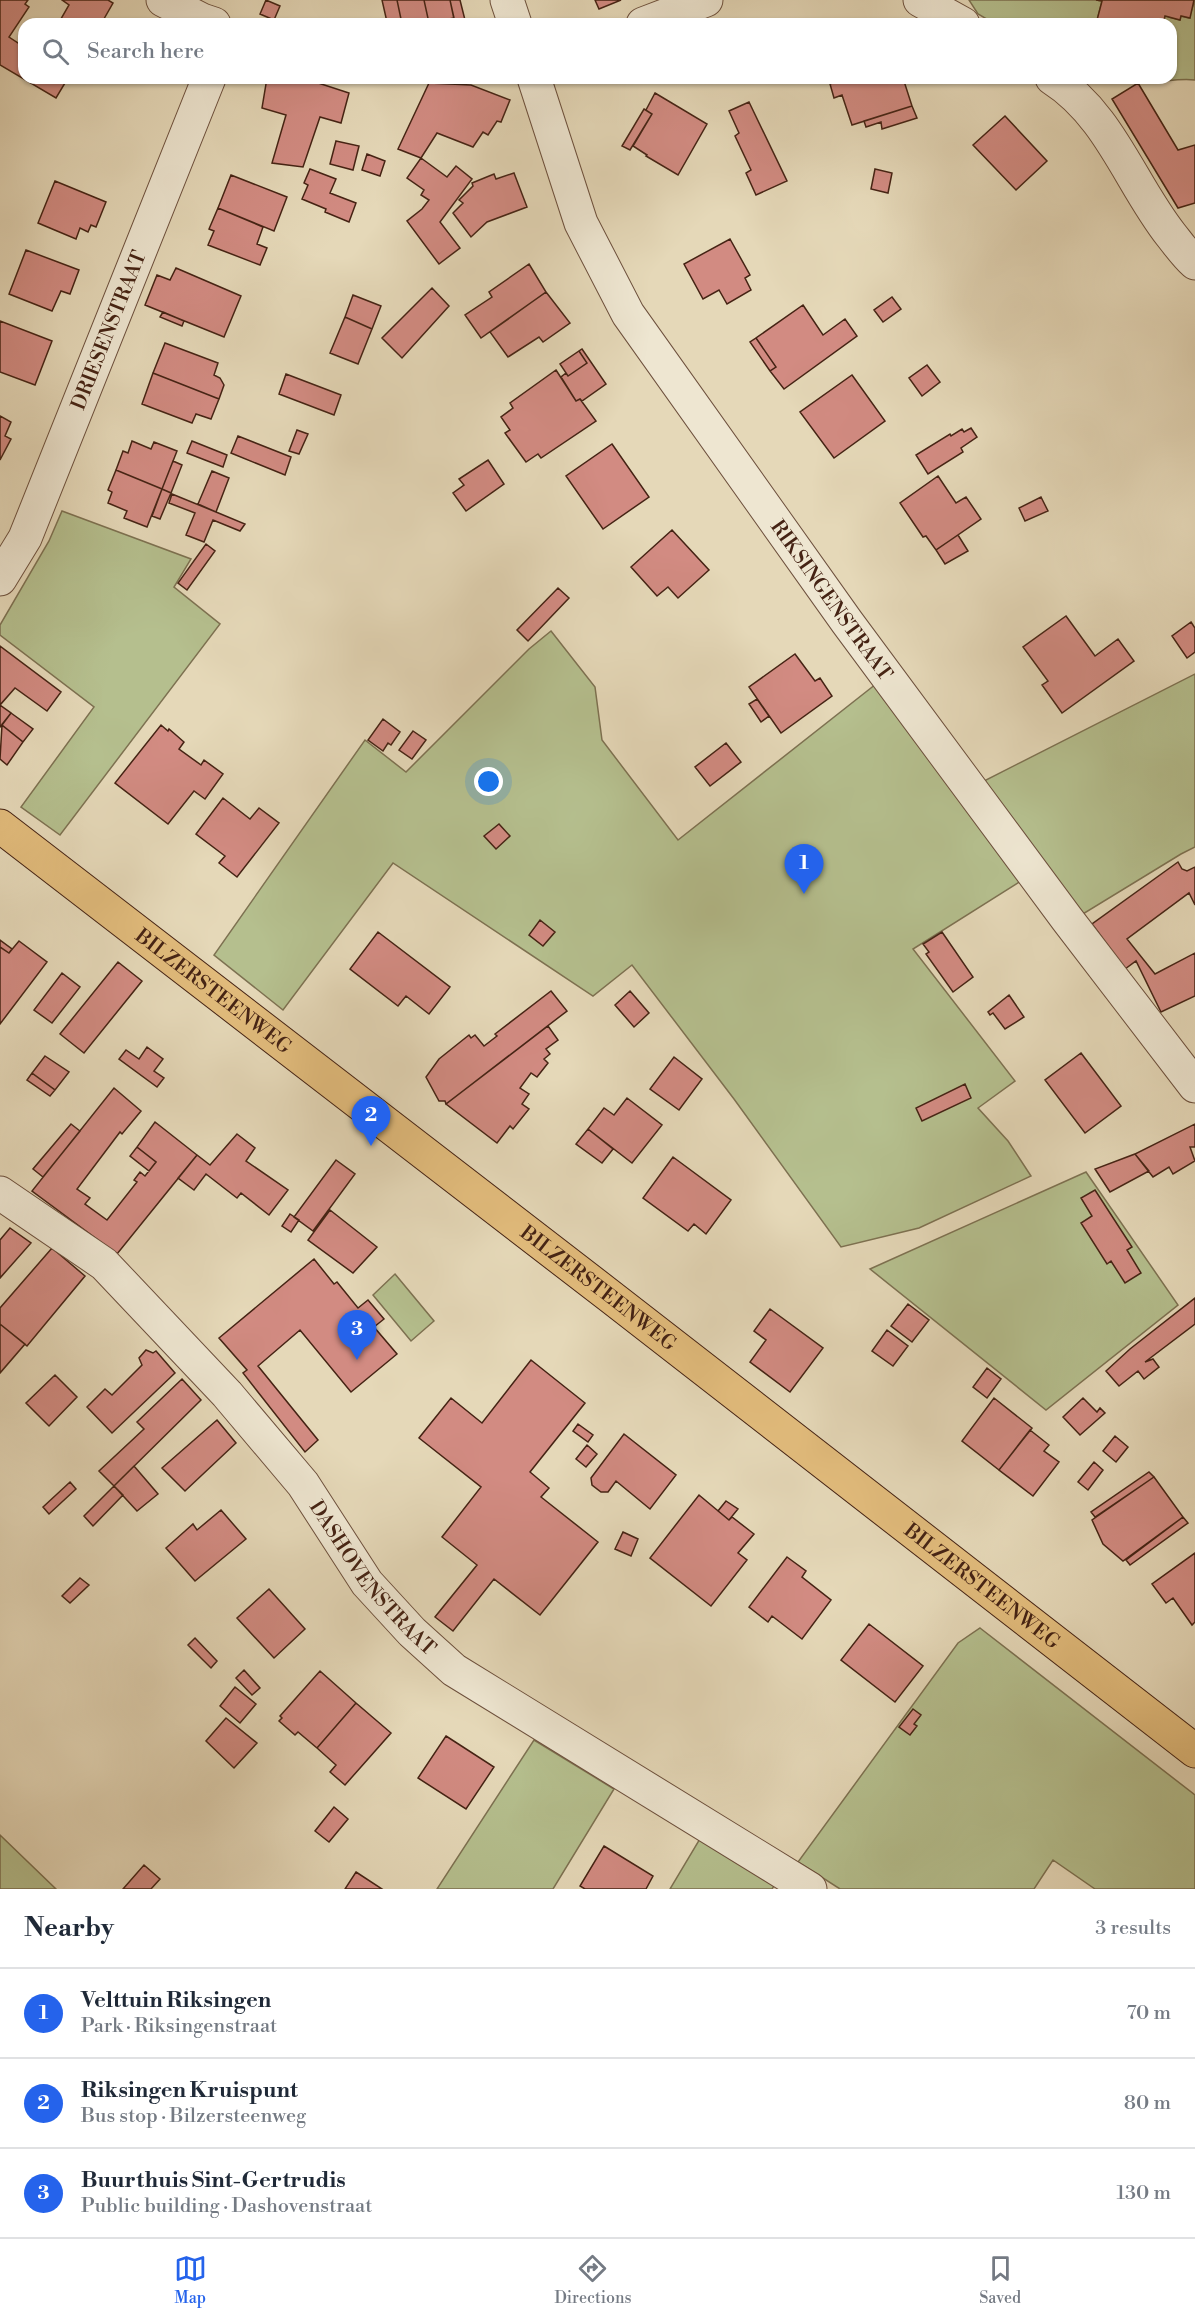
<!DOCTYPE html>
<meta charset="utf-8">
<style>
body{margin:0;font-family:"Libre Bodoni",serif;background:#f6f6f7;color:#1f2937}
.you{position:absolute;left:489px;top:782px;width:21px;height:21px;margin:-15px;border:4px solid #fff;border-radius:50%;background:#1a73e8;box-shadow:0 0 0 9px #1a73e833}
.badge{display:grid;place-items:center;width:39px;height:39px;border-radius:50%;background:#2563eb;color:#fff;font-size:20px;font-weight:700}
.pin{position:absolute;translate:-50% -50px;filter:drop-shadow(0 2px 3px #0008)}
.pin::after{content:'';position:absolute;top:32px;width:21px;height:18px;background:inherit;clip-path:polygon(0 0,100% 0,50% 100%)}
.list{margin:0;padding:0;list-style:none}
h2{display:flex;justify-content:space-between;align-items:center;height:78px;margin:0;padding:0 24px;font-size:26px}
h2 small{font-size:20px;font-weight:400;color:#747a83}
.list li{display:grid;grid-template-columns:39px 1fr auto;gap:18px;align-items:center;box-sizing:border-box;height:90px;padding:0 24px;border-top:2px solid #e0e1e3}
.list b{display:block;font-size:22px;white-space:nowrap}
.list p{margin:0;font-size:20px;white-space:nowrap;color:#747a83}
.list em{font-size:20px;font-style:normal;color:#747a83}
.icon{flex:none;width:33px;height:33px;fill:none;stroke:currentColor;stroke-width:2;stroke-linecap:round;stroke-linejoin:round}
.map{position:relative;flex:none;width:1195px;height:1889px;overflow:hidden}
.search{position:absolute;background:#fff;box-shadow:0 2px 4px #0004;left:18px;right:18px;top:18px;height:66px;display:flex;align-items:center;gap:15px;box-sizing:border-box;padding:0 21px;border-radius:18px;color:#747a83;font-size:22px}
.sheet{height:348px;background:#fff}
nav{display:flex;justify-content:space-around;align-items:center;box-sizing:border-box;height:84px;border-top:2px solid #e0e1e3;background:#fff;font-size:16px;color:#747a83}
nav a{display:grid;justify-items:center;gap:3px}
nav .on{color:#2563eb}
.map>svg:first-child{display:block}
.green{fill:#b5bf8e;stroke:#7d7151;stroke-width:1.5}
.building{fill:#d28b82;stroke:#452314;stroke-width:1.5}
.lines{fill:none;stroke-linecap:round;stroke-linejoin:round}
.minor-casing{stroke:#6d503d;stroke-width:35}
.major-casing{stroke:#452314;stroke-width:35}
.minor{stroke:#eee6d1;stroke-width:33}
.major{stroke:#e2bc7c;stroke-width:33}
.labels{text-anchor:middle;stroke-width:4.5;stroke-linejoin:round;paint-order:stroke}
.street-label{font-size:20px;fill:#452314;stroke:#eee6d1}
</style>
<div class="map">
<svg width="1195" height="1889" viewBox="0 0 1195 1889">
<rect width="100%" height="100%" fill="#e5d8b8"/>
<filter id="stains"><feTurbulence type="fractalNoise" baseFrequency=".00333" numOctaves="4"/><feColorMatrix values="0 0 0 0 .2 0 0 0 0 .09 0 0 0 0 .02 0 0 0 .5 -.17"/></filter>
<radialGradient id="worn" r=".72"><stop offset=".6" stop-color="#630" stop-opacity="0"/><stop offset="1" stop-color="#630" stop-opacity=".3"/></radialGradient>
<!-- green -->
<path class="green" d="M969,0H1096L1102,1L1096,24H995L978,14Z
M1195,0V80C1173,77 1147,87 1127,78H1171V24H1163L1165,16L1180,20L1181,16L1189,18Z
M62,511L191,559L174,587L220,624L60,835L21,807L94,707L0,635V625L49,541Z
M551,631L595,687L602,740L678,840L876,684L1024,879L913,949L1015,1081L978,1108L1008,1141L1031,1176L919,1228L841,1247L734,1099L632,965L593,996L393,863L283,1010L214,955L365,740L406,772L529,649Z
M1195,674V847L1181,854L1078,917L984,781Z
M1086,1172L1178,1305L1046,1410L870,1269Z
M395,1274L434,1321L411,1341L373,1295Z
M980,1628L1195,1795V1889H1095L1053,1860L1034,1889H840L798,1862L958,1643Z
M534,1740L614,1789L553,1889H437Z
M0,1835L56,1889H0Z
M701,1837L774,1886L772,1889H670Z"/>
<!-- building -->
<path class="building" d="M0,0H28L25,4L29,7L9,37L24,47V78H68L56,98L0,65Z
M62,0H108L113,3L101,24H58L69,5Z
M266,0L280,6L274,20L260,14Z
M382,0H397L401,19L387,22Z
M397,0H424L429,23L402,24Z
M424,0H450L454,18L429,23Z
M450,0H460L466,24H455Z
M595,0H621L599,9Z
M1096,0H1194L1190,18L1181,16L1180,20L1165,16L1163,24H1096L1102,1Z
M267,78H303L349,93L341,123L320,117L303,167L272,163L286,115L262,108Z
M839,78H903L912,106L852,125L842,95L834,98L830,84L839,80Z
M429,83L471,85L510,100L501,122L497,121L488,135L483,132L473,147L437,133L421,158L398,149Z
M1138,83L1178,150L1195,145V203L1178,208L1112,99Z
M655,93L707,124L678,175L646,156L647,155L633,146L652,114L646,110Z
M749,102L787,181L756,195L746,173L751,170L735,136L739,133L729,111Z
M912,106L917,118L882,129L881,122L866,127L864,121Z
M644,109L652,114L630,150L622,146Z
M1005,116L1047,161L1016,190L973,145Z
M336,141L359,146L353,170L330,164Z
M367,154L385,161L380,176L362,170Z
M421,158L447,177L456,166L472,179L440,222L460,248L439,264L407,221L422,209L429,200L421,195L424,190L407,178Z
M310,169L336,179L330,193L356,203L349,222L325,212L326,209L302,199L308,185L304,183Z
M875,169L892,173L888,193L871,189Z
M514,173L527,207L487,222L471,237L453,213L463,203L459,200L473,186L472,183L494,174L496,179Z
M231,175L287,197L274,231L218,208Z
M55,181L106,202L96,227L91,225L88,232L80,228L76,239L38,223Z
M218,208L263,227L257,244L267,248L260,265L208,245L214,231L209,229Z
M730,239L750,275L745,278L751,290L727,304L719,290L703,299L684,264Z
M26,250L79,270L70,294L61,291L52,311L9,294Z
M529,264L546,292L481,338L465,315L492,297L489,292Z
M176,268L241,296L224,337L145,305L157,275L170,280Z
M432,288L449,306L402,358L382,338Z
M546,292L570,323L543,342L539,337L508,357L490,332Z
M353,295L381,306L372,329L345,317Z
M892,297L901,309L883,322L874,310Z
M803,305L823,335L845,319L857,336L784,389L770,371L776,367L756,338Z
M163,312L184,321L182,326L160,317Z
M345,317L372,329L358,364L330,353Z
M0,321L52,341L35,385L0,372Z
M756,338L776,367L770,371L750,342Z
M165,343L218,363L214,375L220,378L224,385L219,399L153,373Z
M582,349L606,384L582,401L580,399L576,401L561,377L566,373L568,376L587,363L579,351Z
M579,351L587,363L568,376L560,364Z
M927,365L940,382L922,396L909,378Z
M556,370L576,401L580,399L596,421L541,458L538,454L526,462L505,433L510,430L501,417L513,408L510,403Z
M153,373L219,399L211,419L196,414L192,423L142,404Z
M286,374L341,395L334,415L279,394Z
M852,375L885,421L834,458L800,412Z
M0,416L11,422L5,436L11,439L0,460Z
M971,428L977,437L961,448L963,452L928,474L916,455L950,434L951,436L962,429L964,432Z
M297,430L308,434L299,454L289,451Z
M238,436L291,457L285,475L231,453Z
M132,441L151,449L154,442L177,451L162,489L116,470L123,451L128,453Z
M192,441L227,455L223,467L187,453Z
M612,444L649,497L603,529L566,476Z
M488,460L504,484L466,511L453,493L464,485L459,479Z
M173,461L182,465L171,493L162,489Z
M116,470L162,489L147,527L124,518L127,511L108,503L112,492L108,490Z
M212,471L229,478L216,512L198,504Z
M938,476L956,503L966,497L981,519L936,550L926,536L923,537L900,503Z
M162,489L171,493L160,519L152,516Z
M172,494L216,512L245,524L240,531L213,520L204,542L186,535L195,513L169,503Z
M1041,497L1048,511L1025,521L1019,508Z
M672,530L709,570L678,598L668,587L657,596L631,567Z
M958,535L968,551L945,564L936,550Z
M206,544L215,551L187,590L178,583Z
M558,588L569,598L528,641L517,630Z
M1066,616L1095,656L1118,639L1134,661L1062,713L1042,685L1048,681L1023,647Z
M1191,622L1195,628V652L1187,658L1172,636Z
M0,646L61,692L47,711L15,688L0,705Z
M795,654L815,681L820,678L832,696L781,733L749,687Z
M757,699L769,716L761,722L749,704Z
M0,705L11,713L0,727Z
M11,713L33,729L23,742L2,725Z
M383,719L400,732L391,745L388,743L383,751L368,740Z
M2,725L23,742L7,765L0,759Z
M161,725L168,731L169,729L184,742L179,749L201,765L204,760L223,774L205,799L194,791L168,824L115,783Z
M413,731L426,740L412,759L399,750Z
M726,743L741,762L710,786L695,767Z
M223,798L250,819L259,808L279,823L237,877L219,863L225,856L196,834Z
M499,824L510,836L496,849L484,836Z
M1178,862L1182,869L1187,871L1195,867V905L1189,893L1127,939L1155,974L1195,953V996L1161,1012L1136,961L1125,969L1092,924Z
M540,920L555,932L543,946L529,935Z
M378,932L450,987L429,1014L406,996L398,1006L350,969Z
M942,932L973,977L953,992L926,954L929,952L923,944Z
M0,940L12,949L9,953L0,947Z
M19,941L47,962L0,1024V947L9,953Z
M118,962L142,981L84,1053L60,1034Z
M62,973L80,987L52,1023L34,1010Z
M551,991L567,1011L446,1104L445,1101H439L426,1077L439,1059L469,1035L471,1038L475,1035L484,1046L497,1036L495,1034Z
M630,991L649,1013L634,1027L615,1005Z
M1009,995L1024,1017L1005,1029L993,1013L990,1015L988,1012Z
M548,1026L558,1040L546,1049L550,1054L544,1059L548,1063L537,1077L531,1073L520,1088L529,1094L522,1104L529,1109L513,1129L510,1126L497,1143L446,1104Z
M147,1047L163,1059L154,1071L164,1078L157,1087L119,1059L126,1050L139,1059Z
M1081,1053L1121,1106L1085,1133L1045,1080Z
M45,1056L69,1072L55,1090L32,1073Z
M674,1057L702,1079L679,1110L650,1089Z
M32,1073L55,1090L50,1096L27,1080Z
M965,1084L971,1098L922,1121L916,1108Z
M114,1088L141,1111L122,1134L120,1132L77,1189L90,1198L85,1204L107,1220L137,1182L134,1180L140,1172L145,1176L156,1162L137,1147L155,1122L197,1155L117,1254L32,1191Z
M627,1098L662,1125L632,1163L588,1129L604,1108L614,1115Z
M71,1124L80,1131L43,1177L33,1169Z
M1195,1124V1147H1190L1195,1161L1173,1174L1169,1167L1153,1177L1135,1154Z
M588,1129L613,1149L602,1163L576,1144Z
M237,1134L255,1148L246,1161L288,1190L269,1215L241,1193L237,1198L206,1174L194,1190L178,1178L197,1155L210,1165Z
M137,1147L156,1162L149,1171L130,1156Z
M1135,1154L1149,1171L1110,1192L1095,1169Z
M673,1157L731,1200L706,1234L694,1224L688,1231L643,1198Z
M336,1160L355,1174L313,1231L294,1217Z
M1095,1190L1132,1247L1127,1250L1141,1273L1125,1283L1111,1261L1107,1264L1081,1223L1092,1216L1081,1198Z
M330,1210L377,1247L353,1273L308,1240Z
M290,1214L299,1220L291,1232L282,1226Z
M10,1228L31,1243L0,1278V1240Z
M52,1248L85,1276L27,1346L0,1324V1308Z
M314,1259L334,1284L337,1282L358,1308L368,1300L384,1319L374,1327L397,1354L351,1392L300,1330L258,1366L318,1440L305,1452L243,1373L247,1370L219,1338Z
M1195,1298V1324L1145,1362L1153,1359L1159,1367L1144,1379L1138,1371L1119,1386L1106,1371L1130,1349Z
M908,1304L929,1320L912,1342L891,1326Z
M770,1309L823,1348L790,1392L750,1362L766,1340L754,1331Z
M0,1324L25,1344L0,1373Z
M887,1330L908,1346L893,1366L872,1351Z
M146,1350L153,1353L156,1351L175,1373L112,1433L87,1407L105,1389L112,1395L142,1365L139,1358Z
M531,1360L585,1403L530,1472L549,1488L541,1497L598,1542L540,1615L494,1579L453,1631L435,1617L477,1565L442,1537L481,1487L419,1438L451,1398L482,1423Z
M987,1368L1001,1379L987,1398L973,1387Z
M55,1375L77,1397L49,1426L26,1403Z
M182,1379L201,1400L114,1486L99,1471L144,1429L137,1422Z
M994,1398L1032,1428L999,1470L962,1441Z
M1083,1398L1097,1412L1100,1408L1105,1413L1080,1435L1063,1417Z
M217,1420L236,1443L185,1491L162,1468Z
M578,1424L593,1435L588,1442L573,1431Z
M1030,1430L1049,1445L1044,1451L1059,1462L1033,1496L999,1470Z
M624,1434L676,1475L650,1509L616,1481L608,1492H601L592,1485L591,1478Z
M1115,1436L1128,1447L1116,1462L1103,1451Z
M587,1445L597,1454L586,1467L576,1459Z
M1094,1462L1103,1470L1088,1490L1078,1482Z
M134,1466L158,1494L137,1511L114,1486Z
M1149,1472L1154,1477L1095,1517L1091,1512Z
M1154,1477L1183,1517L1123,1561L1103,1544L1092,1520Z
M70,1482L76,1489L49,1514L43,1507Z
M114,1486L123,1495L93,1526L84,1516Z
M699,1495L729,1520L732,1517L754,1534L738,1553L747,1560L711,1606L650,1558Z
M726,1501L738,1509L729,1520L718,1511Z
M221,1510L246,1539L195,1581L166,1548L193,1524L197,1530Z
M1183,1517L1188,1523L1130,1565L1126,1560Z
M623,1532L638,1539L631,1556L615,1549Z
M1195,1553V1622L1192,1625L1173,1598L1166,1603L1152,1584Z
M787,1557L806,1571L802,1577L831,1600L802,1639L772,1616L768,1622L749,1607Z
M80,1578L89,1585L70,1603L62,1596Z
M269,1589L305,1629L274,1658L237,1618Z
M869,1624L923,1666L895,1702L841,1660Z
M195,1638L217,1661L211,1668L188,1645Z
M244,1670L260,1688L252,1695L236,1678Z
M320,1671L356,1703L317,1748L298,1732L295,1735L279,1721L282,1718L280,1716Z
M235,1687L256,1704L240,1723L220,1706Z
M356,1703L391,1733L345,1785L330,1772L336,1765L317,1748Z
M913,1709L921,1715L914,1724L917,1726L910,1735L899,1727Z
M226,1718L257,1743L234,1768L206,1741Z
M446,1736L494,1767L466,1809L418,1778Z
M334,1807L348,1819L329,1842L315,1831Z
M604,1846L653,1876L646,1889H585L580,1886Z
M144,1865L160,1879L151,1889H123Z
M356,1872L382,1889H345Z"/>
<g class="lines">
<!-- minor casing -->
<g class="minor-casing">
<g id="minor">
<path d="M163,0L202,20L214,24"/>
<path d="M507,0L515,24"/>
<path d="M920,0L963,24"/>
<path d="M643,24L706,0"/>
<path id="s1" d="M534,78L581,223L628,314L847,622L1067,919L1195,1086"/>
<path d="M1052,78C1110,115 1130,183 1171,235C1179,245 1186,255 1195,263"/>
<path id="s2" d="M0,579L25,538L209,78"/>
<path id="s3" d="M0,1193L104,1264L227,1394L303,1484L367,1583L412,1632L454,1670L810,1889"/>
</g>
</g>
<!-- major casing -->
<g class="major-casing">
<g id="major">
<path id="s4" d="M0,826L611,1297L1195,1751"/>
</g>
</g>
<!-- minor -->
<use href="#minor" class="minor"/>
<!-- major -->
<use href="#major" class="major"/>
</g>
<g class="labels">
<!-- street labels -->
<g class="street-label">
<text dy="7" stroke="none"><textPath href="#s2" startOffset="272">DRIESENSTRAAT</textPath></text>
<text dy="7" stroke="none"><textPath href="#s1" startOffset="606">RIKSINGENSTRAAT</textPath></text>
<text dy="7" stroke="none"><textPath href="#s4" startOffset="270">BILZERSTEENWEG</textPath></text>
<text dy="7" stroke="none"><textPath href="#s4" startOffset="756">BILZERSTEENWEG</textPath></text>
<text dy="7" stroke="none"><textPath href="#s3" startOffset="540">DASHOVENSTRAAT</textPath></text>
<text dy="7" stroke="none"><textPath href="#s4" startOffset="1242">BILZERSTEENWEG</textPath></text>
</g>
</g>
<rect width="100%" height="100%" filter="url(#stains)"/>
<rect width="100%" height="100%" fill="url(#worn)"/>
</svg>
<div class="you"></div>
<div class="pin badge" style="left:804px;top:894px">1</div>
<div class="pin badge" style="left:371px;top:1146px">2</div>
<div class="pin badge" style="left:357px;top:1360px">3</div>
<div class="search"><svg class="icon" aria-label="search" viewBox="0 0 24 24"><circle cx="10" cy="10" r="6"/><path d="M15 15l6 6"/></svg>Search here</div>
</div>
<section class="sheet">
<h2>Nearby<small>3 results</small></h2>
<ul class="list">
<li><span class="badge">1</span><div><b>Velttuin Riksingen</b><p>Park · Riksingenstraat</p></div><em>70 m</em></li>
<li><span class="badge">2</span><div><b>Riksingen Kruispunt</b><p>Bus stop · Bilzersteenweg</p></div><em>80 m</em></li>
<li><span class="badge">3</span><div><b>Buurthuis Sint-Gertrudis</b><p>Public building · Dashovenstraat</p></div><em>130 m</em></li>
</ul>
</section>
<nav>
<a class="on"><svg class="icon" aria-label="map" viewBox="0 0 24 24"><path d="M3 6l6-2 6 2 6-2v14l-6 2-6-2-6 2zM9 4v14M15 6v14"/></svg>Map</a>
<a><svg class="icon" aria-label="directions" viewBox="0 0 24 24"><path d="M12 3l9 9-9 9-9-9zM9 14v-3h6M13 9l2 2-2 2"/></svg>Directions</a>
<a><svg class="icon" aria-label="saved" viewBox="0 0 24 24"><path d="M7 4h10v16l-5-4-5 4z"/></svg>Saved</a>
</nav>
